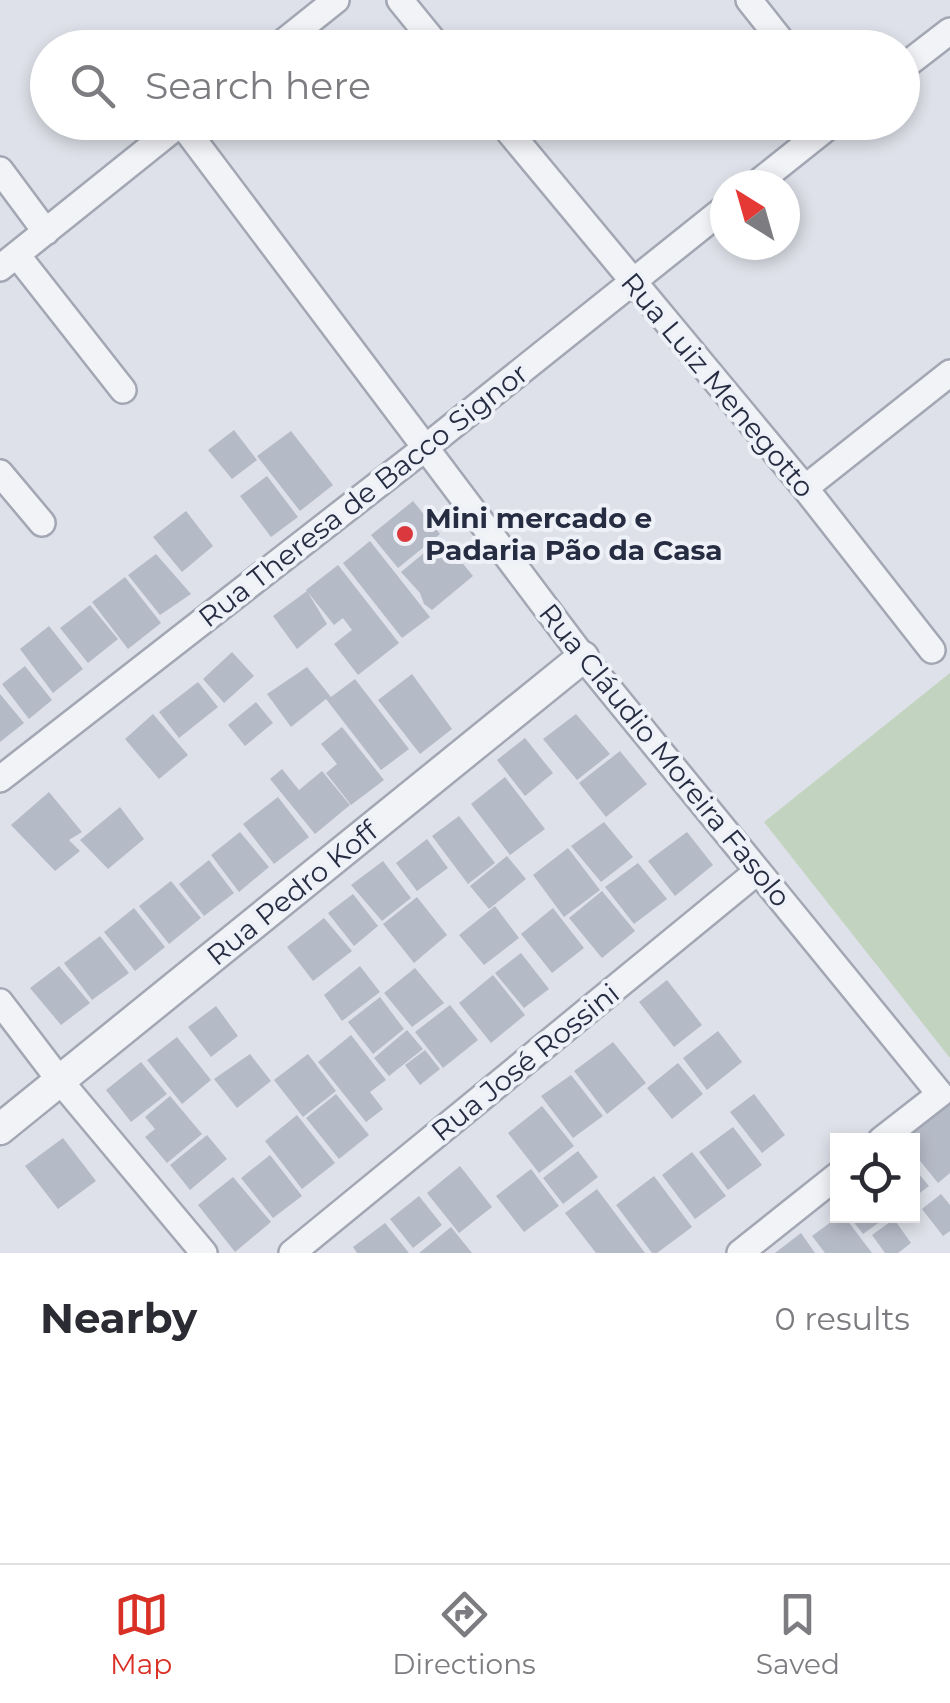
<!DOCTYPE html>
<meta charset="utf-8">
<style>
body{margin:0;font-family:Montserrat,sans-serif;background:#f7f7f7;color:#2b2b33}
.controls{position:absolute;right:30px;bottom:30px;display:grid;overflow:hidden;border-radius:0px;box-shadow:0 5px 15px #0003}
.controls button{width:90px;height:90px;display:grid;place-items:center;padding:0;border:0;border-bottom:2px solid #e1e1e2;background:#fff;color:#2b2b33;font:50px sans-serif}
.compass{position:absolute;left:710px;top:170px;width:90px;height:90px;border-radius:50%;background:#fff;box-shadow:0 5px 15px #0003;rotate:323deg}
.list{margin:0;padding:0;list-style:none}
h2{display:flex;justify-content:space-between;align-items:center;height:130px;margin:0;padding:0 40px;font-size:42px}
h2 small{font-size:32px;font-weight:400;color:#7c7c81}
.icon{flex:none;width:55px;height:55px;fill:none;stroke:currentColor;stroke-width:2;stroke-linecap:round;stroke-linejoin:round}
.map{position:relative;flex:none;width:950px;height:1253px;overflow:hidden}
.search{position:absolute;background:#fff;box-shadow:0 5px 15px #0003;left:30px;right:30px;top:30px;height:110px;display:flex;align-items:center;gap:25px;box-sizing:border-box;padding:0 35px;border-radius:55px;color:#7c7c81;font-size:38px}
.sheet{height:310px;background:#fff}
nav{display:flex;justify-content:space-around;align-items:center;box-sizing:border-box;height:140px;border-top:2px solid #e1e1e2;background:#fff;font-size:28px;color:#7c7c81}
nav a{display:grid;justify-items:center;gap:5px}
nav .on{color:#d93025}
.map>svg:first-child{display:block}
.green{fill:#c2d4bf}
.building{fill:#b5bac7}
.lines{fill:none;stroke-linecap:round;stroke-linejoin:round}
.minor-casing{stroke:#a3a7b4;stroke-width:30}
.tertiary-casing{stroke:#a3a7b4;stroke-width:35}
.minor{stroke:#f2f3f7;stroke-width:25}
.tertiary{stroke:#f2f3f7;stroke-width:30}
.poi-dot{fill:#da383c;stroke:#eef1f7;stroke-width:4}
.labels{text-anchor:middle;stroke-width:8;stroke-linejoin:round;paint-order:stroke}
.street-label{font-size:28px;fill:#262d42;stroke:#eef1f7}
.poi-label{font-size:28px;font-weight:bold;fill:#262d42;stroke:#eef1f7;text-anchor:start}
</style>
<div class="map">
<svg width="950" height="1253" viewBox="0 0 950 1253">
<rect width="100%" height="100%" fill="#dee1e9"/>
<!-- green -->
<path class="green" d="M950,673V1058L764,822Z"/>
<!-- building -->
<path class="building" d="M234,430L257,460L232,479L208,450Z
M291,431L333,485L300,511L257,456Z
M267,476L298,517L271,537L240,496Z
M413,501L440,534L398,568L371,535Z
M186,511L213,546L182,572L153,537Z
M442,538L473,576L432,610L424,604L420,593L401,572Z
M370,541L430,617L402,638L343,563Z
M156,554L191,594L160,615L128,575Z
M338,565L399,643L358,675L334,644L352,630L343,618L334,625L306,590Z
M125,577L161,623L128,649L92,602Z
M307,591L327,624L297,649L273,616Z
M90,605L118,639L88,663L60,628Z
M49,626L83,669L53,693L20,649Z
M232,652L254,676L224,703L203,679Z
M25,666L52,700L29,719L2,684Z
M307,667L331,697L355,679L409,749L381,770L326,699L291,727L267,694Z
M412,674L452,729L420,754L378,700Z
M198,682L218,707L179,738L159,712Z
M0,694L24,723L0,742Z
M256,702L273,723L245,746L228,725Z
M153,714L188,755L159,779L125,739Z
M576,714L610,754L577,780L543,739Z
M342,727L384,780L351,805L326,773L337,764L321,744Z
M525,738L553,773L525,796L497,760Z
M620,751L647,784L606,817L579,783Z
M282,769L299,790L322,771L350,805L315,834L270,779Z
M505,777L545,829L510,855L471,804Z
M49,792L82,832L69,840L80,851L55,871L11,825Z
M278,797L309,837L274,864L243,824Z
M120,807L144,839L108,869L80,840Z
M459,816L495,863L468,884L432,836Z
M604,822L633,857L601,882L571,846Z
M240,832L269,867L239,892L211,855Z
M687,832L713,865L675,896L648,861Z
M427,839L448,868L417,891L396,863Z
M568,848L600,890L564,917L533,875Z
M507,856L526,879L489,909L470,886Z
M209,860L234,893L204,916L179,884Z
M383,861L411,898L382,921L351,885Z
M638,863L667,899L634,924L605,887Z
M171,881L201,918L169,944L139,906Z
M602,891L635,931L602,958L569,918Z
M353,894L378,926L354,946L328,913Z
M417,897L447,935L414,963L383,924Z
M495,906L519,938L484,965L459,935Z
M134,908L165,947L135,971L104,932Z
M553,908L584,948L552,973L521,934Z
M324,918L352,951L313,981L287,947Z
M100,936L129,973L92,1000L64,963Z
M521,953L549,989L524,1008L495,973Z
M59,966L90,1003L61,1025L30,988Z
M360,966L380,992L342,1021L324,995Z
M415,968L444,1003L412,1027L384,993Z
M493,975L525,1015L491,1043L459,1003Z
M667,980L702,1025L674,1047L639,1002Z
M380,997L404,1029L373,1054L348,1022Z
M450,1005L478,1040L443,1068L415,1032Z
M216,1006L238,1036L211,1057L188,1027Z
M407,1030L423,1049L389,1076L374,1058Z
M718,1031L742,1062L707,1090L683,1058Z
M351,1035L386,1080L370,1092L383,1109L366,1122L318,1062Z
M177,1037L211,1080L182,1104L147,1060Z
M613,1042L646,1083L607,1114L574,1071Z
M425,1050L440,1069L420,1085L405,1065Z
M250,1054L271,1081L237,1108L214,1079Z
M308,1054L336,1091L303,1117L274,1080Z
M141,1062L167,1094L131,1122L106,1090Z
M678,1063L703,1094L672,1119L647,1088Z
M571,1075L603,1116L573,1138L541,1096Z
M336,1094L369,1135L339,1159L306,1118Z
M754,1094L785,1135L762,1153L730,1112Z
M170,1096L202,1134L167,1163L145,1137L155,1129L145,1117Z
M948,1102L950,1104V1173L938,1183L912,1151V1140H905L902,1137Z
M542,1106L574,1146L539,1173L508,1133Z
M297,1115L335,1163L302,1189L265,1141Z
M733,1127L762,1165L728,1190L699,1152Z
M207,1135L227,1159L190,1190L170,1165Z
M63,1138L96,1181L58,1209L25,1166Z
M578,1151L598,1177L563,1204L543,1178Z
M692,1152L726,1196L695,1219L662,1175Z
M270,1155L302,1196L273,1218L241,1178Z
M460,1166L492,1207L459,1233L427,1193Z
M912,1166L929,1186L912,1199Z
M531,1169L559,1206L524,1232L496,1196Z
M654,1176L692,1227L657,1253H652L616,1205Z
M233,1177L271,1222L235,1252L198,1205Z
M597,1189L645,1253H596L565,1213Z
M941,1194L950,1205V1231L943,1236L922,1209Z
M419,1196L442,1225L413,1248L390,1219Z
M839,1216H844L872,1253H825L812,1236Z
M849,1216H888L863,1234Z
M894,1219L911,1243L898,1253H885L872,1235Z
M385,1223L409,1253H357L353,1247Z
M451,1227L472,1253H419Z
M801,1233L815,1253H775Z"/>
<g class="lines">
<!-- minor casing -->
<g class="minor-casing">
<path id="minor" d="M400,0L439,48
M749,0L787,48
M276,48L336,0
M902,68L950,31
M501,122L805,488L932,650
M181,123L583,657L940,1094L881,1140
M0,170L46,232
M755,185L834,122
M17,255L123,390
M0,268L182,122
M0,473L42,523
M805,488L950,373
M0,779L425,448L725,208
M0,1002L61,1082L204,1253
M292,1253L758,871
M740,1253L838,1175"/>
</g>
<!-- tertiary casing -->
<g class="tertiary-casing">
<path id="tertiary" d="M0,1129L583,657"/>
</g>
<!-- minor -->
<use href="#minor" class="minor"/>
<!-- tertiary -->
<use href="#tertiary" class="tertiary"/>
</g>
<!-- markers -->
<circle class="poi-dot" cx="405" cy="534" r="10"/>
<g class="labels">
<!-- street labels -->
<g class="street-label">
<text transform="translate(718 385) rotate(50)" y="10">Rua Luiz Menegotto</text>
<text transform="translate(363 495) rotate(-38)" y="10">Rua Theresa de Bacco Signor</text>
<text transform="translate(665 755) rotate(51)" y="10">Rua Cláudio Moreira Fasolo</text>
<text transform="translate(292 893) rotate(-39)" y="10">Rua Pedro Koff</text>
<text transform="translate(525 1062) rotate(-39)" y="10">Rua José Rossini</text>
</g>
<!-- poi labels -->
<g class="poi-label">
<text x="425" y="528">Mini mercado e<tspan x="425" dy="32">Padaria Pão da Casa</tspan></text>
</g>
</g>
</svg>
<div class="controls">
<button><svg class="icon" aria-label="locate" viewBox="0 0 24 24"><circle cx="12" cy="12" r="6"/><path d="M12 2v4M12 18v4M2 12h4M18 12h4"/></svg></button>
</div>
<svg class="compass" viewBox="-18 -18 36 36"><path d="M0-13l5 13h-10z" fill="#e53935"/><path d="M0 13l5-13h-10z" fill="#7c7c81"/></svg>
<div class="search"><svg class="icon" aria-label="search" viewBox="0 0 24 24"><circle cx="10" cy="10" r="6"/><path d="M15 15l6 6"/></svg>Search here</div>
</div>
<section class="sheet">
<h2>Nearby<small>0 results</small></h2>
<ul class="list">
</ul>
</section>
<nav>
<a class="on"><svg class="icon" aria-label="map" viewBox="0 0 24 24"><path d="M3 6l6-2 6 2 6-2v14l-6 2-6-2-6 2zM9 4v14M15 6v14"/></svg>Map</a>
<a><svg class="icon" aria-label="directions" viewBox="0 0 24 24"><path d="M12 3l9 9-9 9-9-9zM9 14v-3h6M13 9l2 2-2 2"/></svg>Directions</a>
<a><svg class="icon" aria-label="saved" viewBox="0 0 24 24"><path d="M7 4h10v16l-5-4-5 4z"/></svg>Saved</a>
</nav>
